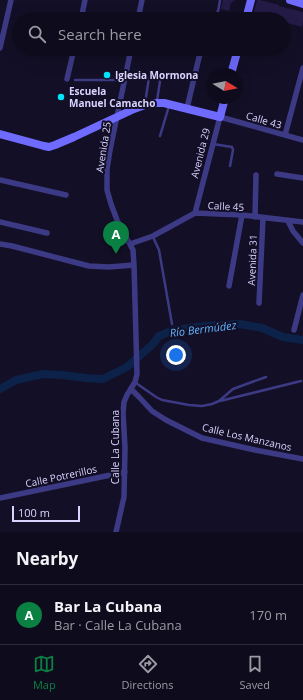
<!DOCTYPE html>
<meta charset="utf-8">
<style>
body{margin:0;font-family:"Open Sans",sans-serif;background:#1c1929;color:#f1f3f6}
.compass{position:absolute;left:207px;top:68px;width:36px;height:36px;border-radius:50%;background:#0e0b1c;box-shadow:0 4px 16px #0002;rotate:100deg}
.scale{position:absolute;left:12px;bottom:10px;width:68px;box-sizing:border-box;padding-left:4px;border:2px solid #d9d4ff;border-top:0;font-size:11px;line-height:14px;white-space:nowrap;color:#d9d4ff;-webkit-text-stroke:3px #130f26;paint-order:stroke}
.you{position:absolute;left:176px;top:355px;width:14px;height:14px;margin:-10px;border:3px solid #fff;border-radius:50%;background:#1a73e8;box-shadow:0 0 0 6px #1a73e833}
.badge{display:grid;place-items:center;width:26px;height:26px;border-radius:50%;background:#0b8043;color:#fff;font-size:13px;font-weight:700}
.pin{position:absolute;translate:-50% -33px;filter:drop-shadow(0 1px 2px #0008)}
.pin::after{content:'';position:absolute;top:21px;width:14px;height:12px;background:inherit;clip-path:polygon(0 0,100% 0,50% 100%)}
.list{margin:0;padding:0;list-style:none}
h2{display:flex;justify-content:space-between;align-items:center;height:52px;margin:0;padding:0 16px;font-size:17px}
h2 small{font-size:13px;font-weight:400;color:#9b9ba3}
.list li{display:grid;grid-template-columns:26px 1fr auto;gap:12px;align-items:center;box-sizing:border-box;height:60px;padding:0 16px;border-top:1px solid #2e2b3b}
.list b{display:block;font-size:15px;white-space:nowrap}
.list p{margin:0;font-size:13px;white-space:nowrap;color:#9b9ba3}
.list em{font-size:13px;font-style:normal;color:#9b9ba3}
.icon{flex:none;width:22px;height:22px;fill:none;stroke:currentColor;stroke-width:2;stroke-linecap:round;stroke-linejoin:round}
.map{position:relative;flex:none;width:303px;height:532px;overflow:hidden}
.search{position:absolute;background:#0e0b1c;box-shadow:0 4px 16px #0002;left:12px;right:12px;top:12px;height:44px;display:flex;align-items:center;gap:10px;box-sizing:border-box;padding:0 14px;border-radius:22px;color:#9b9ba3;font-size:15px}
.sheet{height:112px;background:#0e0b1c}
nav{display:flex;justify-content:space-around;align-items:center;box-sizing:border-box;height:56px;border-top:1px solid #2e2b3b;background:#0e0b1c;font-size:11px;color:#9b9ba3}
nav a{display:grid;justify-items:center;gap:2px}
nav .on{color:#0b8043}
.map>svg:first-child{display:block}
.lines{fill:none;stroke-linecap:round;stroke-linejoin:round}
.river{stroke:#0c2248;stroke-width:8}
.building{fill:#241b47}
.lane{stroke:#3d3a85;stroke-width:2.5}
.street{stroke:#3d3a85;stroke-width:5.5}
.secondary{stroke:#6f6bff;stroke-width:8}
.poi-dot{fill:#00e5ff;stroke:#130f26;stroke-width:1.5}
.labels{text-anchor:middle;stroke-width:4;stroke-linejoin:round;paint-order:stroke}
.poi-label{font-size:10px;font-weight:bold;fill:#d9d4ff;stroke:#130f26;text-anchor:start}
.street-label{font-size:10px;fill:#d9d4ff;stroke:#130f26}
.water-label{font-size:11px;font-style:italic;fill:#62b6ff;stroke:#130f26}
</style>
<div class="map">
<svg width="303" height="532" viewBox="0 0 303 532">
<rect width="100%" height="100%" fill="#130f26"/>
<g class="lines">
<!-- river -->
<path class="river" d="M0,389L16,380L43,374L62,375L86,378L103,379L127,367L153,344L159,336L171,331L195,327L218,325L240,324L262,328L283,337L303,340"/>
</g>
<!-- building -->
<path class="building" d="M223,0H235L231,3L229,11L221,9Z
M257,0H260L279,5V6L303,12V22L302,27L284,22L285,19H263L253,17Z"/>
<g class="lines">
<!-- lane -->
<path class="lane" d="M205,18C206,18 212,18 212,18C219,17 219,5 220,0
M75,80H124
M157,101L161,74
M145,103L149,78
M160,136L169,106
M213,144L232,147L233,150L230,166
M153,237L159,250L172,324
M136,383L156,397L162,400L189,405L202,406L212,404L219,401L233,389L252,382L266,377
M220,401L301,381"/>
<!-- street -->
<path class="street" d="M81,19L85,0
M138,19L142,0
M0,48L11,0
M67,79L74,49
M187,108L201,49
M285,135L303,68
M277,174L303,178
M0,180L66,195
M195,213L220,117L303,140
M255,217L256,175
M288,221L293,231L303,243
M0,222L47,233
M0,244L12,246L89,266L109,267L134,265
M130,244L153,236L195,213L242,215L303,222
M229,286L242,215
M259,303L263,218
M294,330L303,295
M131,389L139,397L152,411L166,420L202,438L255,450L303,459
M0,498L125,472
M116,532L124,497L125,447L123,413L124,402L127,395L135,382L137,374L134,265L133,250L117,220L111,204L107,190V169L110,150L131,49"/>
<!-- secondary -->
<path class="secondary" d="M290,0L303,4
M246,19L251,0
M231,74L238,49
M0,134L44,146L49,147L55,145L74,137L134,109L145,105L156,103H164L220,117L225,98"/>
</g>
<!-- markers -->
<g class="poi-dot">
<circle cx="107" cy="75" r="4"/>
<circle cx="61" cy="97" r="4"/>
</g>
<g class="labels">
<!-- poi labels -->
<g class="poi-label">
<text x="115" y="79">Iglesia Mormona</text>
<text x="69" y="95">Escuela<tspan x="69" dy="12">Manuel Camacho</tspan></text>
</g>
<!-- street labels -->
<g class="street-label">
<text transform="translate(264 120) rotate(16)" y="4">Calle 43</text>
<text transform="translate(103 147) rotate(-81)" y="4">Avenida 25</text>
<text transform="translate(200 153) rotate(-76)" y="4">Avenida 29</text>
<text transform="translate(226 206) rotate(3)" y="4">Calle 45</text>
<text transform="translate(252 260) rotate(-88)" y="4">Avenida 31</text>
<text transform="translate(247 437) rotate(13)" y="4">Calle Los Manzanos</text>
<text transform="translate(115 447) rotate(-90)" y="4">Calle La Cubana</text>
<text transform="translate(61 476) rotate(-12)" y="4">Calle Potrerillos</text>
</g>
<!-- water labels -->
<g class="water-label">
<text transform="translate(203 329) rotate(-7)" y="4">Río Bermúdez</text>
</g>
</g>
</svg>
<svg class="compass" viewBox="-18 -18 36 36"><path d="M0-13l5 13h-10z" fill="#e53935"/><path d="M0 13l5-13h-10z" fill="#9b9ba3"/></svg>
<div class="scale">100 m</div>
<div class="you"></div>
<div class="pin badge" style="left:116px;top:254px">A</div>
<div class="search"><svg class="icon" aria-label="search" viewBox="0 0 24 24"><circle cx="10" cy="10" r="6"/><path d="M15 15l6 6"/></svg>Search here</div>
</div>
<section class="sheet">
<h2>Nearby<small></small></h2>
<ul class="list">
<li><span class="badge">A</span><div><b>Bar La Cubana</b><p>Bar · Calle La Cubana</p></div><em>170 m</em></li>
</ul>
</section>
<nav>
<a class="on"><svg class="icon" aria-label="map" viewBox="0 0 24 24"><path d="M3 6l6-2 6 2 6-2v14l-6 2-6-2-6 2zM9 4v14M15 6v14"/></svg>Map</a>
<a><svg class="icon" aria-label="directions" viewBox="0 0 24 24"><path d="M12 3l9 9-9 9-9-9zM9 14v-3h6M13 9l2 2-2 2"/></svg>Directions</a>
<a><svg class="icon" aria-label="saved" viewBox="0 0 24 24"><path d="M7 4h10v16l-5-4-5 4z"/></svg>Saved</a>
</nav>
